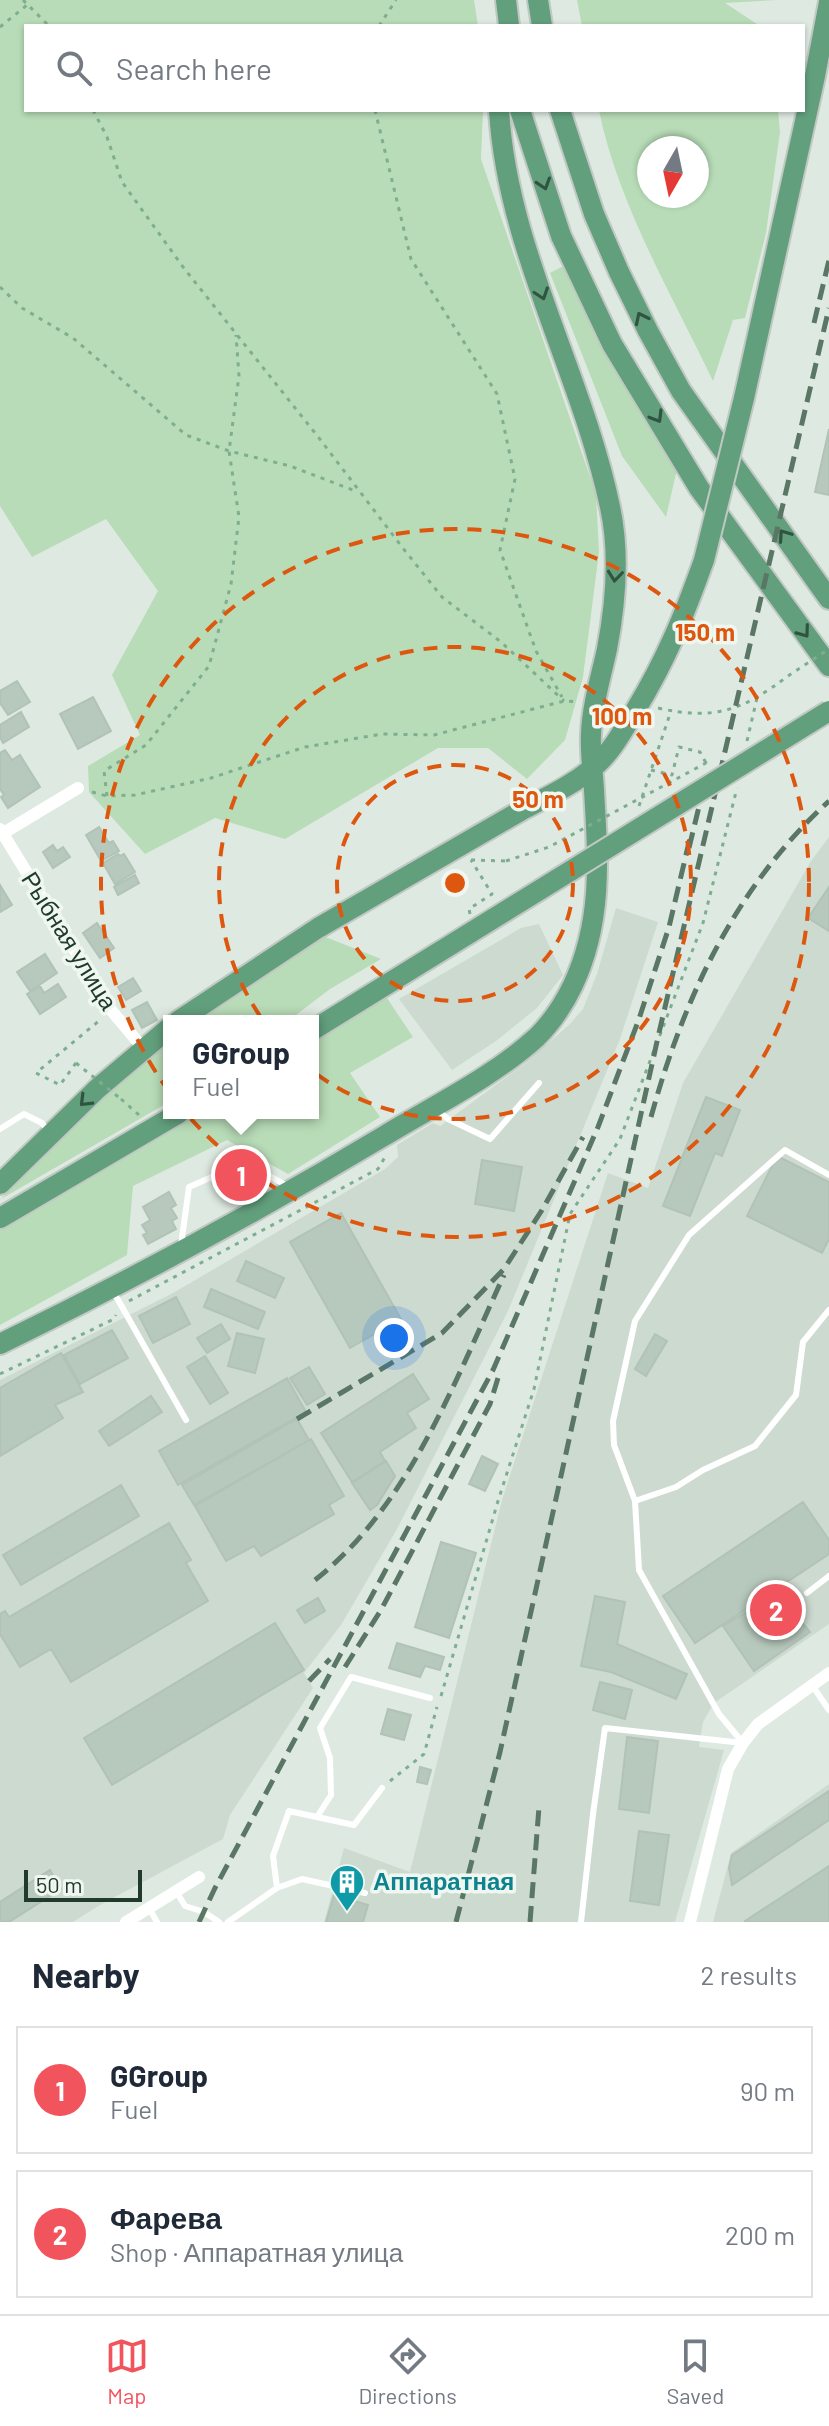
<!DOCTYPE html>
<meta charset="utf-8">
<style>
body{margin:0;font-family:Barlow,sans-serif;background:#f6f6f7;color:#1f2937}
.compass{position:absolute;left:637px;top:136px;width:72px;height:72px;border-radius:50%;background:#fff;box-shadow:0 2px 6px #0004;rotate:189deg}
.scale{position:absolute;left:24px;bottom:20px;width:118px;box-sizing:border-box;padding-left:8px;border:4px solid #203a2b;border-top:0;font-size:22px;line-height:28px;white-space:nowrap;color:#203a2b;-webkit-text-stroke:6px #eff7f0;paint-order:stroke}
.you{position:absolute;left:394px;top:1338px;width:28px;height:28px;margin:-20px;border:6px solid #fff;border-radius:50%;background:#1a73e8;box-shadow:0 0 0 12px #1a73e833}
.badge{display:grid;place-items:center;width:52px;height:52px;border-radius:50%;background:#f2545e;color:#fff;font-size:26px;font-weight:700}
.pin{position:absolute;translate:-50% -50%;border:4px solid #fff;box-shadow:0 2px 8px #0006}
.popup{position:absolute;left:163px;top:1015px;width:156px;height:104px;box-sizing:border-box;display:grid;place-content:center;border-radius:0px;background:#fff;filter:drop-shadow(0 2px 6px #0005);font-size:26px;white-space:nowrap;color:#747a83}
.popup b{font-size:30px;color:#1f2937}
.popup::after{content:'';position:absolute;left:50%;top:100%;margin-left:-16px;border:16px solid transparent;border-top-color:#fff}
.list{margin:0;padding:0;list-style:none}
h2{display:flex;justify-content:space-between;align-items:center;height:104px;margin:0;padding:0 32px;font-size:34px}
h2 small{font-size:26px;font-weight:400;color:#747a83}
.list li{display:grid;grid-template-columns:52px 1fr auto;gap:24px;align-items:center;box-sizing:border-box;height:128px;margin:0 16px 16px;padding:0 16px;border:2px solid #e0e1e3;border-radius:0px}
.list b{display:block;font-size:30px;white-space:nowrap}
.list p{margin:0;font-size:26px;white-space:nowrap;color:#747a83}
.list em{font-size:26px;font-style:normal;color:#747a83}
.icon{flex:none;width:44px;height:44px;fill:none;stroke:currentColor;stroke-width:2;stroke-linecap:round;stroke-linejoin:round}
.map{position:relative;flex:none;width:829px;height:1922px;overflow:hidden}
.search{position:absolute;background:#fff;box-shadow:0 2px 6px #0004;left:24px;right:24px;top:24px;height:88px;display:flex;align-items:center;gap:20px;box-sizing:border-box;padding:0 28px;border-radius:0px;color:#747a83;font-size:30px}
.sheet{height:392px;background:#fff}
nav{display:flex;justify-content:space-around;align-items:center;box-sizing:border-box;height:112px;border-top:2px solid #e0e1e3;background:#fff;font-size:22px;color:#747a83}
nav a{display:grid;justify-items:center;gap:4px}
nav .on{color:#f2545e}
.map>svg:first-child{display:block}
.built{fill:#cddad0}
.green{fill:#b8dcb7;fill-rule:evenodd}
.building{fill:#b7c8bc;stroke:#b1c3b6;stroke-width:2}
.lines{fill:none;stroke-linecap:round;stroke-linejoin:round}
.primary-casing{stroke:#c1c8c4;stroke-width:24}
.path{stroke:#7eae90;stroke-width:3;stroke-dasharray:4 6;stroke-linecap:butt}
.service{stroke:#fff;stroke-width:6}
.minor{stroke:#fff;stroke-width:12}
.primary{stroke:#62a07d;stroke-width:20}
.rail{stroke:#5a7665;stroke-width:5;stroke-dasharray:16 8;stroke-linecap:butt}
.primary-bridge-casing{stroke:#c1c8c4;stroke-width:24;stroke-linecap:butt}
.path-bridge{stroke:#7eae90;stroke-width:3;stroke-dasharray:4 6;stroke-linecap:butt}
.primary-bridge{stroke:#62a07d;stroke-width:20}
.oneway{stroke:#305440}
.ring{fill:none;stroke:#de570e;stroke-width:4;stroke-dasharray:14 10}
.labels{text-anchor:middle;stroke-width:7;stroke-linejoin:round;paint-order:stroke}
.street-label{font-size:24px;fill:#203a2b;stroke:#eff7f0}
.culture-label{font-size:24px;font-weight:bold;fill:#0d838f;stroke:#eff7f0;text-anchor:start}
.centre{fill:#de570e;stroke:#eff7f0;stroke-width:4}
.ring-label{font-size:24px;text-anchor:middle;font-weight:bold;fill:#de570e;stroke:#eff7f0;stroke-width:7;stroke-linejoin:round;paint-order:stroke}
</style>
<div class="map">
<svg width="829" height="1922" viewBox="0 0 829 1922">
<rect width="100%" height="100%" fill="#deeae1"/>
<!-- built -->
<path class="built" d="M829,837V1624L714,1703L703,1722L699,1747L724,1750L675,1922H324L344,1848L410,1872L502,1500L608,1173L648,1188L683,1083L811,861Z
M616,908L658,922L620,1039L508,1311L397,1529L341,1625L304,1673L313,1688L230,1815L223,1839L100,1905L73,1922H0V1380L173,1293L385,1169L398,1157L397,1145L433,1123L440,1126L523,1065L570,1024L583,1009L597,974Z
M539,924L563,975L537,1008L496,1041L452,1070L399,999L521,928Z
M829,1784V1922H713L731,1853Z"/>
<!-- green -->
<path class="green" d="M0,0H474L478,26H26V110H483L481,159L596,494L599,552L583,677L565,740L527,779L488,748H438L285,839L215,818L145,854L89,792L88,766L140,735L112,675L158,591L106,519L32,557L0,506Z
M577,0H777L725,3L760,26H582Z
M599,110H778L780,132L766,233L745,318L733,320L713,381C673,297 617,202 599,110ZM649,148H697V196H649Z
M569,263L678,465L666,517L622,456L550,273Z
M323,936L381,959L330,989L288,1021H198L236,992Z
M385,995L413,1037L350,1073L380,1117L288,1174L227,1140L133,1186L127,1255L0,1325V1229L179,1113H313V1036Z
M169,1043V1102L1,1199L116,1084Z"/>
<!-- building -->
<path class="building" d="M829,429V495L815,492Z
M17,681L30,702L8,715L0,703V691Z
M93,697L111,731L78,749L60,714Z
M21,712L29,727L3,743L0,737V725Z
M5,750L12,760L20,755L40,787L8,808L1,797L4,795L0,789V753Z
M99,827L109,843L113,841L119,851L101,861L86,835Z
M53,845L57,851L63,847L70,857L53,868L43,852Z
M118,854L120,856L124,854L135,872L115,884L103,863Z
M135,875L139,883L118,895L114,887Z
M0,885L12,905L0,912Z
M829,887V931L808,918Z
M97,923L114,948L100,958L83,933Z
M45,954L57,973L30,991L17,972Z
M133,978L141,991L126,1000L118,987Z
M58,984L66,997L40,1014L27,994L40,986L44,993Z
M147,1002L157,1020L142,1028L132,1010Z
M706,1097L740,1110L722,1156L715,1153L690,1216L663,1206Z
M777,1156L829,1182V1239L822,1253L747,1216Z
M482,1160L522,1167L514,1211L475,1204Z
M169,1192L176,1205L171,1208L177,1218L172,1221L176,1229L148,1244L143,1235L147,1233L142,1225L150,1220L143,1207Z
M341,1213L401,1319L350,1348L290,1242Z
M246,1261L284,1278L275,1298L237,1281Z
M211,1289L265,1312L258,1329L204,1307Z
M176,1297L190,1324L153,1343L139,1316Z
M221,1324L230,1339L207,1353L197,1338Z
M112,1330L128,1358L80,1384L64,1355Z
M237,1333L264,1339L255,1373L228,1366Z
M655,1334L667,1341L646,1376L635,1369Z
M61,1353L83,1392L55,1405L63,1418L0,1456V1388Z
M205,1356L228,1393L210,1404L187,1367Z
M309,1367L325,1394L307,1405L290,1378Z
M413,1374L429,1399L407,1413L416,1428L380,1452L385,1461L352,1482L321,1433Z
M287,1378L306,1412L178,1485L159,1451Z
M151,1396L162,1412L109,1446L99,1431Z
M297,1419L309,1440L194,1505L182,1485Z
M311,1439L344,1496L329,1505L334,1514L261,1556L254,1546L226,1561L195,1506Z
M482,1456L498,1464L485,1491L469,1484Z
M386,1461L395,1476L377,1505L370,1510L352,1483Z
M121,1485L139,1516L21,1585L3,1555Z
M803,1502L829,1540V1554L695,1643L663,1596Z
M169,1523L191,1560L186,1563L208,1601L71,1682L51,1649L20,1667L0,1634V1614L5,1611L9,1617Z
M441,1542L476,1553L449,1638L415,1627Z
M778,1593L810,1632L754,1671L723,1626Z
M595,1596L625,1602L617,1644L687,1674L676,1699L611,1672L581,1666Z
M318,1598L325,1611L305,1623L297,1610Z
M275,1623L304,1670L112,1785L84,1738Z
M397,1643L444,1657L440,1670L425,1666L420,1677L389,1668Z
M600,1682L632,1690L625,1719L593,1710Z
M388,1709L411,1715L404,1740L381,1734Z
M627,1737L658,1741L649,1813L619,1809Z
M420,1767L431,1770L427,1784L417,1782Z
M829,1791V1820L732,1885L729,1868L732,1855Z
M639,1831L669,1835L659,1905L630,1901Z
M829,1866V1922H745V1921Z
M50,1870L61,1889L9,1922H0V1902Z
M334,1895L368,1905L363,1922H326Z"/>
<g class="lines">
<!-- primary casing -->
<g class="primary-casing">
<path id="primary" d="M506,0L509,26
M538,0L542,26
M520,110L561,236L612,344L699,488L829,666
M560,110L594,214L619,272L648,331L681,391L829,599
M744,398L815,76L829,2
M178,1021L318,928L522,810C547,797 575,784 596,765C613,750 623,730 635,711C666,660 684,616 704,560
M313,1030L572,870
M0,1184L97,1089L169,1028
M0,1218L179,1113
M0,1344C131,1280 259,1211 384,1136C435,1105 493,1077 537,1037C552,1022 564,1004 573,985C603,921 598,858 594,790C593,772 590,753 591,734C592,705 601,677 607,649C616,602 620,553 610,507C582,373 507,249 499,110"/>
</g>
<!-- path -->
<path class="path" d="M23,0L49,26
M379,26L396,0
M0,27L27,5
M93,110L107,137L122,182L183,267L319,438L402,547L442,597L501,642L564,701
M375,110L411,259L497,394L515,479L500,550L536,651L562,697
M0,287L22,308L73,338L186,435L229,451L290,466L358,492
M658,708C715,721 743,710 788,676
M747,741L757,698
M651,770L672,775L679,747L700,752L706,763
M92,792L107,796L135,795L211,778L305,747L382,734L434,735L564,701L579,702
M107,796L104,771L146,745L209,666L231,584L239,517L229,451L239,376L236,335
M639,806L671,711
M471,860L506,861
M470,914L469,909L492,894L471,860
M76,1063L60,1085L36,1073L100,1020
M121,1099L139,1115
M129,1301L378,1169L385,1157
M0,1374L114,1319L116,1315
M441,1696L498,1501L534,1389L570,1214L620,1139L703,923L737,788
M390,1781L424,1754L437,1707"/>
<!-- service -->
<path class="service" d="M436,1109L448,1119L490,1139L539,1083
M0,1129L24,1114L42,1123L49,1132
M181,1245L189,1187L246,1162L287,1186
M113,1291L186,1420
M635,1501L676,1487L703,1470L755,1446L796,1395L803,1342L829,1310
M807,1593L829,1576
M812,1685L829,1710
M743,1743L719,1714L639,1570L635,1501L614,1445L613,1421L635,1321L689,1235L785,1150L829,1175
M317,1817L331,1795L330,1758L320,1728L351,1677L430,1698
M277,1888L273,1856L289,1811L354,1825L382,1788
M176,1891L185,1906L204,1912L219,1922
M149,1908L157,1922
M228,1922L277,1888L302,1879L365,1893
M581,1922L593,1814L605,1728L743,1743"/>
<!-- minor -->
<path class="minor" d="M0,829L111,1010L143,1048
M0,835L78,788
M126,1922L199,1877
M690,1922L728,1769L743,1743L758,1724L829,1673"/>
<!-- primary -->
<use href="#primary" class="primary"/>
<!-- rail -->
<path class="rail" d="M814,323L829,260
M689,848L703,790
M651,1117C684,997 736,886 829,801
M297,1419L442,1333L504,1269L542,1210L583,1137
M315,1580C409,1506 455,1381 504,1275
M345,1667L381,1610L490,1404L498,1378
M309,1681L330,1659
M199,1922L215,1888L493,1370L598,1127L639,1019L669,927L690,838
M456,1922L500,1752L658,1037L829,308
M530,1922L539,1807"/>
<!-- primary-bridge casing -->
<g class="primary-bridge-casing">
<path id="primary-bridge" d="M704,560L744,398
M572,870L829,711"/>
</g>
<!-- path-bridge -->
<path class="path-bridge" d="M788,676L829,649
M506,861L549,847L706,763L708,767
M76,1063L121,1099"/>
<!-- primary-bridge -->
<use href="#primary-bridge" class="primary-bridge"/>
</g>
<!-- one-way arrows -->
<defs><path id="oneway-chevron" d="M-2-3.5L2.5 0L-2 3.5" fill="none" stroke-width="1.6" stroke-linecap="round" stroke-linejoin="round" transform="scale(2)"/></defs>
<g class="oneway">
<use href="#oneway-chevron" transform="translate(544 184) rotate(72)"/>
<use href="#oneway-chevron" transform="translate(542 294) rotate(71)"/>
<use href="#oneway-chevron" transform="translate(641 318) rotate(-116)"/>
<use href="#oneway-chevron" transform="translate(657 417) rotate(59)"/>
<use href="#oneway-chevron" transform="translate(784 535) rotate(-125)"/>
<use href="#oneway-chevron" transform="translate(615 576) rotate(96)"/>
<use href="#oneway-chevron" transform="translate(804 632) rotate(54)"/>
<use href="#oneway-chevron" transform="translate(85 1101) rotate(135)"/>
</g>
<!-- distance rings -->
<g class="ring">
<circle cx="455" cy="883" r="118"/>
<circle cx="455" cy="883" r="236"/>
<circle cx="455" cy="883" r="354"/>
</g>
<!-- icons -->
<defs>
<g id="building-pin" transform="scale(1.8)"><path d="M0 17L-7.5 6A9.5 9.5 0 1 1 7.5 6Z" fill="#0f9aa8" stroke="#eff7f0"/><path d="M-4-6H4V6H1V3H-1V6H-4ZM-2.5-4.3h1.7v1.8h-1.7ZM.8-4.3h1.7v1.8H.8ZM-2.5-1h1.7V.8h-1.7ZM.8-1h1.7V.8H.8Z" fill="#fff"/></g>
</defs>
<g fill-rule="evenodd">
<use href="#building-pin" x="347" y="1882"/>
</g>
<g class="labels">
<!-- street labels -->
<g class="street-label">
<text transform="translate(69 941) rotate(58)" y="8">Рыбная улица</text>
</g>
<!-- culture labels -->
<g class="culture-label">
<text x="373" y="1890">Аппаратная</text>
</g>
</g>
<circle cx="455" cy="883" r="12" class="centre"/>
<g class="ring-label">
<text x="705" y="641">150 m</text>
<text x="622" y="725">100 m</text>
<text x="538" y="808">50 m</text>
</g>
</svg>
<svg class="compass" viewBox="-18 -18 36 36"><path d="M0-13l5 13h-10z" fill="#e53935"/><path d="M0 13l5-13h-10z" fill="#747a83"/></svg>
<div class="scale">50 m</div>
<div class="you"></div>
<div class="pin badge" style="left:241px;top:1175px">1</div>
<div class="popup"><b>GGroup</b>Fuel</div>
<div class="pin badge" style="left:776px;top:1610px">2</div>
<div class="search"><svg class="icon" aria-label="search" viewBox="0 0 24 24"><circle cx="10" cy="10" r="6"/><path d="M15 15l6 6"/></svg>Search here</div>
</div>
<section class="sheet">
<h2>Nearby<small>2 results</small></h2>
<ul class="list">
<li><span class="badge">1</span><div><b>GGroup</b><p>Fuel</p></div><em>90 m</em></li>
<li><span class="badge">2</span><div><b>Фарева</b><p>Shop · Аппаратная улица</p></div><em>200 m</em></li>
</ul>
</section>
<nav>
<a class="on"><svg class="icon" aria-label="map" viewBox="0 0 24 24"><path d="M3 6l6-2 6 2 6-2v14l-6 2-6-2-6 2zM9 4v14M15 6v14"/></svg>Map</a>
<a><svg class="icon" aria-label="directions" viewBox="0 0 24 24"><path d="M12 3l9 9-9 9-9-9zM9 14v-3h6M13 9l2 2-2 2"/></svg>Directions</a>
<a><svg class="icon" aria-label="saved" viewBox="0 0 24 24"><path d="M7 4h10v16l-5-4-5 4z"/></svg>Saved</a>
</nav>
